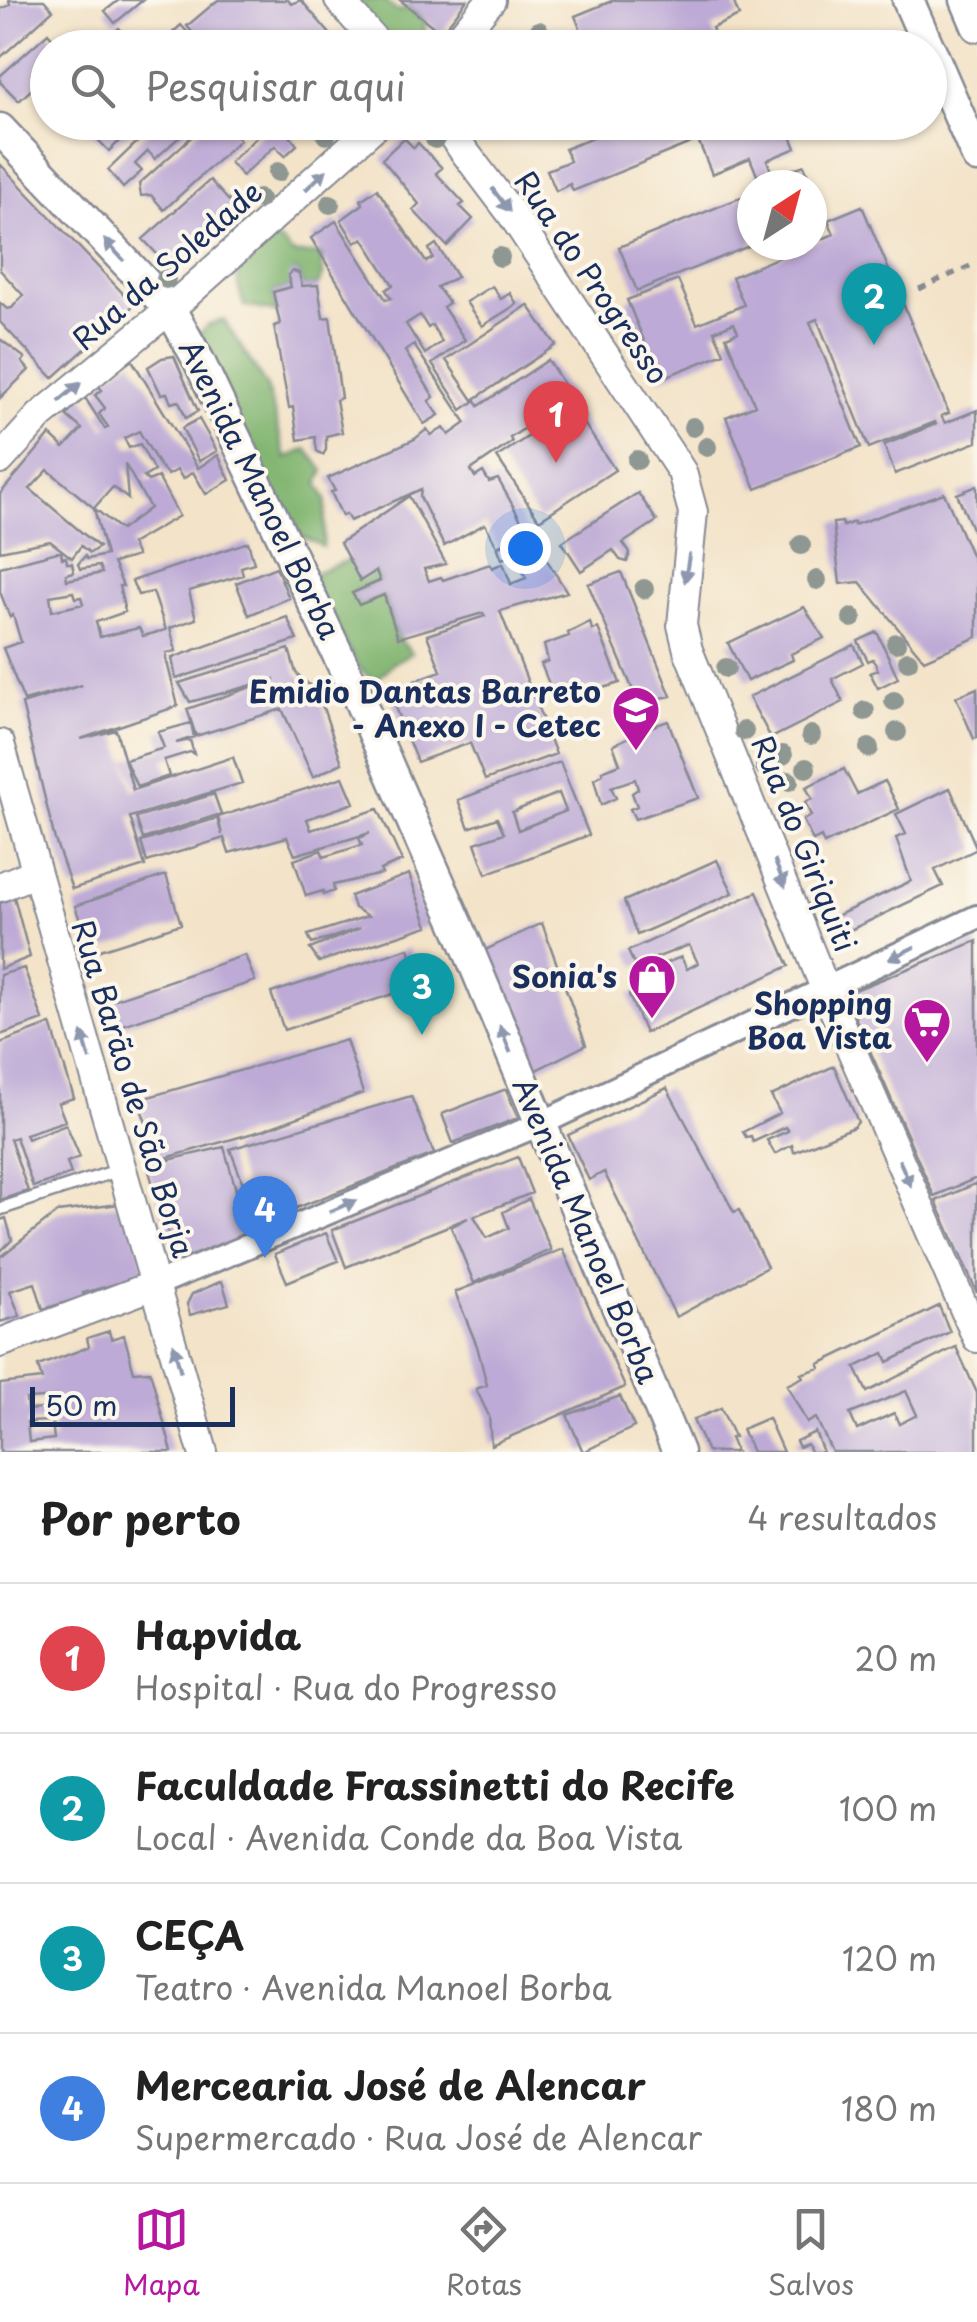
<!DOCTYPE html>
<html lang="pt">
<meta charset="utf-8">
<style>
body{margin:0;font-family:"Playpen Sans",sans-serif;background:#f6f6f6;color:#222}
.compass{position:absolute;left:737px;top:170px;width:90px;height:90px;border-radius:50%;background:#fff;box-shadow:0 2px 8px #0004;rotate:36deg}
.scale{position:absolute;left:30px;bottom:25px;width:205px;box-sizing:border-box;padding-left:10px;border:5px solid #1b2f5e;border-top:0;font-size:28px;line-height:35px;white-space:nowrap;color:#1b2f5e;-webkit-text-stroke:8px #fbf7ec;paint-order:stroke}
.you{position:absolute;left:525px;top:548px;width:35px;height:35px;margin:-25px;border:8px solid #fff;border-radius:50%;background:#1a73e8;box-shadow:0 0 0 15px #1a73e833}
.badge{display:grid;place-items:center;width:65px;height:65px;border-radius:50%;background:#b5179e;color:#fff;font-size:32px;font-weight:700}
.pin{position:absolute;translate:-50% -82px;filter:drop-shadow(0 2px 5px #0008)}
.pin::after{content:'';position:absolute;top:52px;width:35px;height:30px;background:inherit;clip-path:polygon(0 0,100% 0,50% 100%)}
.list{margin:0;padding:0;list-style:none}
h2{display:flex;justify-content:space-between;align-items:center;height:130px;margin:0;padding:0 40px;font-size:42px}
h2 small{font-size:32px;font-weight:400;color:#767676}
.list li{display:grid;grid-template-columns:65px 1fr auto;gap:30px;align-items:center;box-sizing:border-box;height:150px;padding:0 40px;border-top:2px solid #e0e0e0}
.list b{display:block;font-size:38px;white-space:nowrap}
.list p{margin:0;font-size:32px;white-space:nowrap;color:#767676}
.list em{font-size:32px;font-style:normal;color:#767676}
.icon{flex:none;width:55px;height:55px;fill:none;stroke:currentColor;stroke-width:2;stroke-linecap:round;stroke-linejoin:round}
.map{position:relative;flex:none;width:977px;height:1452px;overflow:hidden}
.search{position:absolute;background:#fff;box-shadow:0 2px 8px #0004;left:30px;right:30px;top:30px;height:110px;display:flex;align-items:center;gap:25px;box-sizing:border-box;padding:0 35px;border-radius:55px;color:#767676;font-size:38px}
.sheet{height:730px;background:#fff}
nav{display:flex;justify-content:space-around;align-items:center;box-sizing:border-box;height:140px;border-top:2px solid #e0e0e0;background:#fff;font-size:28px;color:#767676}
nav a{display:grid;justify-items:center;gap:5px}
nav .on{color:#b5179e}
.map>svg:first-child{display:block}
.forest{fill:#83b672;stroke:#4f7268;stroke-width:2.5}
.building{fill:#bdaad6;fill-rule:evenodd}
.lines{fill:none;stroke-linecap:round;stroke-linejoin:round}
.service-casing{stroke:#878993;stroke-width:16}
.minor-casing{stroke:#878993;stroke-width:28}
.tertiary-casing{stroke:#878993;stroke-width:32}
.secondary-casing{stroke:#878993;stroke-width:35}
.path{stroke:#878993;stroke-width:5;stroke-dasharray:8 8;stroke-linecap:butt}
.service{stroke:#fff;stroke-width:11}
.minor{stroke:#fff;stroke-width:22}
.tertiary{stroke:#fff;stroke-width:28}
.secondary{stroke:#fff;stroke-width:30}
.tree{fill:#8f9793}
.oneway{fill:#8d97ae}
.labels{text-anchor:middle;stroke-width:8;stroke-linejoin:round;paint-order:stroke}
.street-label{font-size:30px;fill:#1b2f5e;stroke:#fbf7ec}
.poi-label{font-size:30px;font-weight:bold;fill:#1b2f5e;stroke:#fbf7ec;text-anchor:end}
</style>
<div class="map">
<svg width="977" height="1452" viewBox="0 0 977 1452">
<rect width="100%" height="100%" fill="#fbf7ec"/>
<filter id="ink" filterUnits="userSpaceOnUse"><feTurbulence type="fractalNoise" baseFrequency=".01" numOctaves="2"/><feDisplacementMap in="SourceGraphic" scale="20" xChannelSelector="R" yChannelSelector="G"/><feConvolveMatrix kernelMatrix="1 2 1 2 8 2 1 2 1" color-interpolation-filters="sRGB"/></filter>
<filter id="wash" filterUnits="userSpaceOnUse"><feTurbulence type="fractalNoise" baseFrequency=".0048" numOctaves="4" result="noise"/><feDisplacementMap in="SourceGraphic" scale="40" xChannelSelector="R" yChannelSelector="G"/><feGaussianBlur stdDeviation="2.25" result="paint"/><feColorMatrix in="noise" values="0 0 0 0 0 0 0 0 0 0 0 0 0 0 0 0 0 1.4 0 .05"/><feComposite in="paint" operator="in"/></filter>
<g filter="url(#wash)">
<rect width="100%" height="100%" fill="#f3e3c8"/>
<!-- forest -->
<path class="forest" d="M347,0H383L397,11L410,8L425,23L424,47H388Z
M268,236L284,244L293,254H321L323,275L318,285L302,286L299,273L293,271L291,287L273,292L277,312L244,306C231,267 237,260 268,236Z
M223,319L267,387L286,458L307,449L324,471L318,483L326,500L323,547L298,534L286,535L195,338L207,326Z
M349,560L376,571L380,581L353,592L359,605L383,595L398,638L412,653L392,664L377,680L363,673L310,586L316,572Z"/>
<g id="blocks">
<!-- building -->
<path class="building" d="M9,0H44L53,10L0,58V9L10,5Z
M119,0H143L115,23L105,11Z
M218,0H288L291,4L301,0L342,48H269L258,34L243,48H205L187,26Z
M400,0H467L441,33Z
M614,0H733L739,16L712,28L719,48H687L684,39L664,48H588L575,16Z
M181,25L201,48H160L167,38Z
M119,28L131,41L124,48H95Z
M48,33L61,48H48V91L43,96L34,87L19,101L0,82V76Z
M81,122H140L109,151Z
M158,122H196L155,159L148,151L135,164L142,171L123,188L108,170Z
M208,122H252L245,129L241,125L233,132L240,140L164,210L151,195L141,196L139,184Z
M273,122H279L297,145L285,156L275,146L242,176L230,162Z
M632,122H785L796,148L767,160L773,177L804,165L812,185H761L750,158L712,174L698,140L573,191L570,184L556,191L547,170L570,161L565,149Z
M404,138L414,148L418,143L442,168L436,173L464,203L460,206L473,219L447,246L413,210L419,204L382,159Z
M0,164L134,305L53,378L0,322V303L7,309L12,308L23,295L0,270Z
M210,180L238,211L171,269L143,239Z
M377,189L426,262L433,258L429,249L436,244L457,277L437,287L449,303L443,307L465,340L432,364L462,410L476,400L479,406L548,360L572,397L510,438L512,442L471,470L475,477L483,472L489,482L498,479L527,531L497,546L485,524L444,546L420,497L421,489L350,521L346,514L342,516L331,492L335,491L328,478L415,439L427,429L431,435L444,428L449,435L466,423L414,345L405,351L434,397L429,401L439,415L424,424L311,238L336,221L386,300L391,298L386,290L393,285L363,238L355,243L341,220L363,204L361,200ZM420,315L428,328L432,325L442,342L425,354L406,324Z
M752,193V245L637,291L619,247Z
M862,206L949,413L941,416L945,423L977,410V442L895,474L884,445L936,424L935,422L869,448L817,319L810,322L861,447L756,489L726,417L755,405L726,337L738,332L734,323L714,331L724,353L660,379L627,300L678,280L697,324L744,305L732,277L834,234L828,220Z
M293,271L299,273L302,286L318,285L323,318L330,317L341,398L336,400L342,432L326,436V450L323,455L317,451L315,437L298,440L293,407L289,408L274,326L280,324L273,292L291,287L288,275Z
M492,286L501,299L510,293L517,304L482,326L466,302Z
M528,305L556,345L473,400L446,360Z
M0,339L25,358L22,362L29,370L0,398Z
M174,356L198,411L186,418L179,401L171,403L167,393L161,394L148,367L162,358Z
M132,360L198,468L218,455L230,480L206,494L193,472L183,479L177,470L168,475L159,465L139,431L124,438L129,448L140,444L154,471L144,477L148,481L158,477L179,516L131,544L137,556L113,563L123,586H119L125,612L96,622L100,637L139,628L143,636L166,630L153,592L138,595L132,581L248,542L254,563L241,567L243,575L189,591L196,619L170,628L176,651L167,653L166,658L178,706L81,739L116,730L133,790L233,757L242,783L130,817L145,866L72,889L55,840L22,704L82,685L24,701L3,648L21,642L13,615L10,617L0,592V567L61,551L62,558L66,557L67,563H72L74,572L66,574L67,580L102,573L99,566L80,569L78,564L85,556L87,559L106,555L94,508L121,530L150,508L125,464L128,499L113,487L94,508L48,470L30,489L99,547L90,553L81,546L72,558L50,541L0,551V494L50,435L64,448L82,429L67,416L82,393L105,429L108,427L99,414L105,408L95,395L102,390L97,384ZM73,592L75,598L81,597L83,604L52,611L50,596Z
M573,407L615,470L539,520L497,457Z
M199,419L217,451L199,461L182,428Z
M977,486V540L957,494Z
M638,493L657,521L623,543L630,553L627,562L620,560L613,550L581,571L562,542Z
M944,493L977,568V637L924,660L860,582L840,584L833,523L842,522L843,526L854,522V525Z
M409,496L446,564L424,569L429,581L441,577L443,580L490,564L492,568L503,563L511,584L526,578L516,554L502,559L497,546L533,538L567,592L500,611L556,754L485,780L470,743L417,762L388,690L441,671L427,635L485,616L483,613L398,638L384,595L359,605L352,593L380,581L376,571L360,581L340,543Z
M276,567L289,598L249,615L236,583Z
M621,572L671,696L638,702L588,584Z
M804,607L824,638L791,654L793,660L747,681L728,643Z
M287,617L297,640L176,679L172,658Z
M590,622L592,630L598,628L620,683L593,691L591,688L556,701L541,664L548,661L544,645L569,636L568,633Z
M877,632L898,678L878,688L870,673L878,670L873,659L868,661L858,641Z
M854,645L863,663L832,679L843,702L771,738L749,697Z
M289,649L296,673L318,693L342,763L313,777L282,709L196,736L187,709L275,679L190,702L179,683Z
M977,688V738L974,739L956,697Z
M668,721L698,798L635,819L630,809L637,806L632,793L638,789L635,779L611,787L616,798L601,805L594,779L603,774L602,771L620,764L613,745L629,737L630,734Z
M191,723L194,737L176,743L190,740L194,754L190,752L164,760L169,776L137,787L125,760L164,748L158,732Z
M560,762L589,835L486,874L475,843L504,833L497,818L469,828L458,800ZM559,793L566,811L518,830L512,812Z
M844,769L857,794L885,781L899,809L824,844L821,837L813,841L803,820L811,816L805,802L812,799L806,787Z
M343,777L354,803L307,819L311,830L378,809L402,861L380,870L382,874L333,885L334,891L323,895V891L306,896L294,860L321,850L324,857L362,845L359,838L370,833L295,855L287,837L229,853L224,838L147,862L141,842L217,818L222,835L218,817Z
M950,788L977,849L935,870L943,886L848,931L847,922L835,927L832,918L911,881L896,838L906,834L896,814Z
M214,794L221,814L143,839L136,818Z
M717,860L733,893L637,935L624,901Z
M409,874L428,926L319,962L310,949L360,928L312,944L308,935L368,916L354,908L350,896Z
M166,875L181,924L91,953L75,906Z
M757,892L789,966L645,1033L629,995L649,985L643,972L681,957L687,969L698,963L689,945L635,966L628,951Z
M14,897L30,957L0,969V903Z
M542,923L586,1045L530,1073L481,952Z
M977,941V1178L934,1196L845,994Z
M409,948L420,985L284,1030L271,993Z
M245,955L255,981L111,1029L104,1003Z
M24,968L43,1020L0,1035V975Z
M51,1024L74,1098L58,1103L65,1121L25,1134L27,1139L66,1124L80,1157L67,1162L71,1174L33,1187L16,1137L10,1139L28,1191L0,1200V1043Z
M346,1040L363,1093L264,1130L159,1160L138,1100Z
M834,1066L858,1122L854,1127L794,1152L792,1145L775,1154L767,1140L788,1131L785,1127L753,1142L751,1136L746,1137L743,1132L780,1113L771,1096Z
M667,1088L734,1212L739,1210L767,1267L676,1317L604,1172L589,1180L568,1135Z
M506,1089L518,1118L453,1143L442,1114Z
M411,1096L434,1154L258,1223L230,1149Z
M224,1147L250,1240L177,1262L147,1165Z
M518,1157L532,1193L474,1216L487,1238L509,1228L503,1212L529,1199L551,1250L474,1283L451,1227L468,1218L346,1267L332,1230Z
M977,1183V1293L936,1201Z
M127,1203L147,1275L83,1293L84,1297L43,1309L35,1283L10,1291L20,1316L0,1322V1257L58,1212Z
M6,1218L12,1240L0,1252V1220Z
M326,1233L338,1261L287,1282L275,1254Z
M563,1249L625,1387L491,1445L489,1416L476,1389L487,1385L477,1346L455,1292Z
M222,1281L229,1304L190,1315L187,1304L192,1294Z
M939,1306L950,1332L888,1362L884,1353L855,1367L867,1392L956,1347L977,1393V1452H832L816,1418L807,1423L787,1385L803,1377L801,1374L820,1368L819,1364ZM906,1391L917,1415L899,1424L894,1413L857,1430L850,1414Z
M109,1331L111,1339L124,1335L134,1372L150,1371L172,1452H0V1384L42,1379L38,1366L89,1347L87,1338ZM60,1397L61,1408L27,1410L26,1399ZM52,1421L54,1439L29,1442L27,1422Z
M620,1396L634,1427L583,1452L567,1415Z
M721,1408L734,1437L730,1438L736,1452H707L693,1420Z
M768,1418L783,1452H752L742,1429Z
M815,1432L823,1452H810L807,1444L799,1447L796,1441Z"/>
</g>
</g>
<g filter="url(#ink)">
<use href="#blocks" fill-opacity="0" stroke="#878993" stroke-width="2.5"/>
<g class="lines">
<!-- service casing -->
<g class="service-casing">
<path id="service" d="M0,1209L122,1169"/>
</g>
<!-- minor casing -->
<g class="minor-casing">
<path id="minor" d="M157,1284L540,1124L977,917"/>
</g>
<!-- tertiary casing -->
<g class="tertiary-casing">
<path id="tertiary" d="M339,0L381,48
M451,48L491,0
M442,122L511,213L682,472L693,512L682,625L688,650L831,1003L977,1338
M0,460L40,416L170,309L379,122
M0,744L203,1452
M0,887L34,873
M0,1343L157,1284"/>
</g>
<!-- secondary casing -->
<g class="secondary-casing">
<path id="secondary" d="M908,0L929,48
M966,0L977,26
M930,49L977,157
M0,129L170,309L199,361L358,697L463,937L678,1452"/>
</g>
<!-- path -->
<path class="path" d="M919,289L977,263"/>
<!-- service -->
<use href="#service" class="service"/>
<!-- minor -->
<use href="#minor" class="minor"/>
<!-- tertiary -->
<use href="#tertiary" class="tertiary"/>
<!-- secondary -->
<use href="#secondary" class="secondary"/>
</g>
<!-- trees -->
<g class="tree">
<circle cx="539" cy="31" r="10"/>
<circle cx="326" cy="135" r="10"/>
<circle cx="435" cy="139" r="10"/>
<circle cx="278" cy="172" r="10"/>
<circle cx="259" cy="199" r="10"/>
<circle cx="330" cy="204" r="10"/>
<circle cx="500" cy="257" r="10"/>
<circle cx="166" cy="279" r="10"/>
<circle cx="693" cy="427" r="10"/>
<circle cx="707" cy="447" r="10"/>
<circle cx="637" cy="460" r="10"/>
<circle cx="801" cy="545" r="10"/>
<circle cx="817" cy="580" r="10"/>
<circle cx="644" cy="589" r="10"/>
<circle cx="852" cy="618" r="10"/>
<circle cx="896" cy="643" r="10"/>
<circle cx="908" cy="661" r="10"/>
<circle cx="726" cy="668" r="10"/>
<circle cx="894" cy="701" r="10"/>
<circle cx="865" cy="711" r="10"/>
<circle cx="744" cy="731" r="10"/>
<circle cx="897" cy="732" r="10"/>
<circle cx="811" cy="735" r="10"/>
<circle cx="869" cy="748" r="10"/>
<circle cx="783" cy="755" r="10"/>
<circle cx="765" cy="767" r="10"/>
<circle cx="806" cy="768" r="10"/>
<circle cx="789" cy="781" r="10"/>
</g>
<!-- one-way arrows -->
<defs><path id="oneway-solid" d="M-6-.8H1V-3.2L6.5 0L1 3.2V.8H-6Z" transform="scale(2.5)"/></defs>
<g class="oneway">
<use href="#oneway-solid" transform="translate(316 180) rotate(-43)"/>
<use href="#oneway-solid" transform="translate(501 200) rotate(53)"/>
<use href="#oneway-solid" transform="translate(114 250) rotate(-133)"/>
<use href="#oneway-solid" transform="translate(70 392) rotate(-40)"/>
<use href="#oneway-solid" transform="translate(687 568) rotate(99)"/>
<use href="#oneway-solid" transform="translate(780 874) rotate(68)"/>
<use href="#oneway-solid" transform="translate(902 953) rotate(154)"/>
<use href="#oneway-solid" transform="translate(505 1039) rotate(-112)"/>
<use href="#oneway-solid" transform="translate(86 1046) rotate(-106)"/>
<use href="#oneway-solid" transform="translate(905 1173) rotate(66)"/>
<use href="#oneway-solid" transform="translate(343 1206) rotate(-23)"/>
<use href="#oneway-solid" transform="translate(177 1358) rotate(-105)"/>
</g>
</g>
<!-- icons -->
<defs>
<g id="school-pin" transform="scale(2.5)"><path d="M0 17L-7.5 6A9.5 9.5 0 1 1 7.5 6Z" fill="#b5179e" stroke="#fbf7ec"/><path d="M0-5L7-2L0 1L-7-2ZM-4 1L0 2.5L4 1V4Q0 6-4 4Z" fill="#fff"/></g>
<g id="shop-pin" transform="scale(2.5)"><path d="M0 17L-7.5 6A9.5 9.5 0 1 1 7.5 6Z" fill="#b5179e" stroke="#fbf7ec"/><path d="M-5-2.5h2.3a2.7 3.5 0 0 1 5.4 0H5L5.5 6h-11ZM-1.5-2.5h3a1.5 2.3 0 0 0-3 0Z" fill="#fff"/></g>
<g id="supermarket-pin" transform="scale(2.5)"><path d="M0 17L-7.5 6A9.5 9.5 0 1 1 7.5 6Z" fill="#b5179e" stroke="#fbf7ec"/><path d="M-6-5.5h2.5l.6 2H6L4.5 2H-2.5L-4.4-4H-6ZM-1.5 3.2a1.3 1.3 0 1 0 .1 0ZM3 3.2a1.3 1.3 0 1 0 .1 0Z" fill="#fff"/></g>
</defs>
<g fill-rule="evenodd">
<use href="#school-pin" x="636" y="710"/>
<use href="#shop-pin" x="652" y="978"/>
<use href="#supermarket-pin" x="927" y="1022"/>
</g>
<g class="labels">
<!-- street labels -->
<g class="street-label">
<text transform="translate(168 266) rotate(-41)" y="10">Rua da Soledade</text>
<text transform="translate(591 278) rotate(56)" y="10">Rua do Progresso</text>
<text transform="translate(259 490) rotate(64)" y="10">Avenida Manoel Borba</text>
<text transform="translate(803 844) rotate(68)" y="10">Rua do Giriquiti</text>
<text transform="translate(132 1089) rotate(73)" y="10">Rua Barão de São Borja</text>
<text transform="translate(585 1231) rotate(67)" y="10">Avenida Manoel Borba</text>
</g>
<!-- poi labels -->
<g class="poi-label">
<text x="601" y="703">Emidio Dantas Barreto<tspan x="601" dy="34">- Anexo I - Cetec</tspan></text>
<text x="617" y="988">Sonia's</text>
<text x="892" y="1015">Shopping<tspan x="892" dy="34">Boa Vista</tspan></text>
</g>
</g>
</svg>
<svg class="compass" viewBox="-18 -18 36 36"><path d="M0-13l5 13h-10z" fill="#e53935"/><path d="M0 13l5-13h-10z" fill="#767676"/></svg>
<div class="scale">50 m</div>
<div class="you"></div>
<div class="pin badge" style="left:556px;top:463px;background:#e0444e">1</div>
<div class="pin badge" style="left:874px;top:345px;background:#0f9aa8">2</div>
<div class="pin badge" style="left:422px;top:1035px;background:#0f9aa8">3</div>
<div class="pin badge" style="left:265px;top:1258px;background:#3f7fe0">4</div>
<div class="search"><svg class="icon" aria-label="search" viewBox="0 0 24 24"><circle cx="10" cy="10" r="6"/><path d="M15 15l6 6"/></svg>Pesquisar aqui</div>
</div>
<section class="sheet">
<h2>Por perto<small>4 resultados</small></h2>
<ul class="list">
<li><span class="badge" style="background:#e0444e">1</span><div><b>Hapvida</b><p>Hospital · Rua do Progresso</p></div><em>20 m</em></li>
<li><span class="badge" style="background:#0f9aa8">2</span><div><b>Faculdade Frassinetti do Recife</b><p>Local · Avenida Conde da Boa Vista</p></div><em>100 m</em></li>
<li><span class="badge" style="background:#0f9aa8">3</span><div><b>CEÇA</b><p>Teatro · Avenida Manoel Borba</p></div><em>120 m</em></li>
<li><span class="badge" style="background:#3f7fe0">4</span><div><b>Mercearia José de Alencar</b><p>Supermercado · Rua José de Alencar</p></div><em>180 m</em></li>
</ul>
</section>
<nav>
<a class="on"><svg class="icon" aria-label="map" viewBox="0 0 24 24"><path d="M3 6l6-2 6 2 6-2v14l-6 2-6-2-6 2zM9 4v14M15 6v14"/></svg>Mapa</a>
<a><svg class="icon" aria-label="directions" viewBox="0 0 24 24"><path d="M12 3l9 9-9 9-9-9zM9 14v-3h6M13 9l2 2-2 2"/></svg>Rotas</a>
<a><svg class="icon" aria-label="saved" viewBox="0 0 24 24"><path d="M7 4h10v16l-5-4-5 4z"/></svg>Salvos</a>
</nav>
